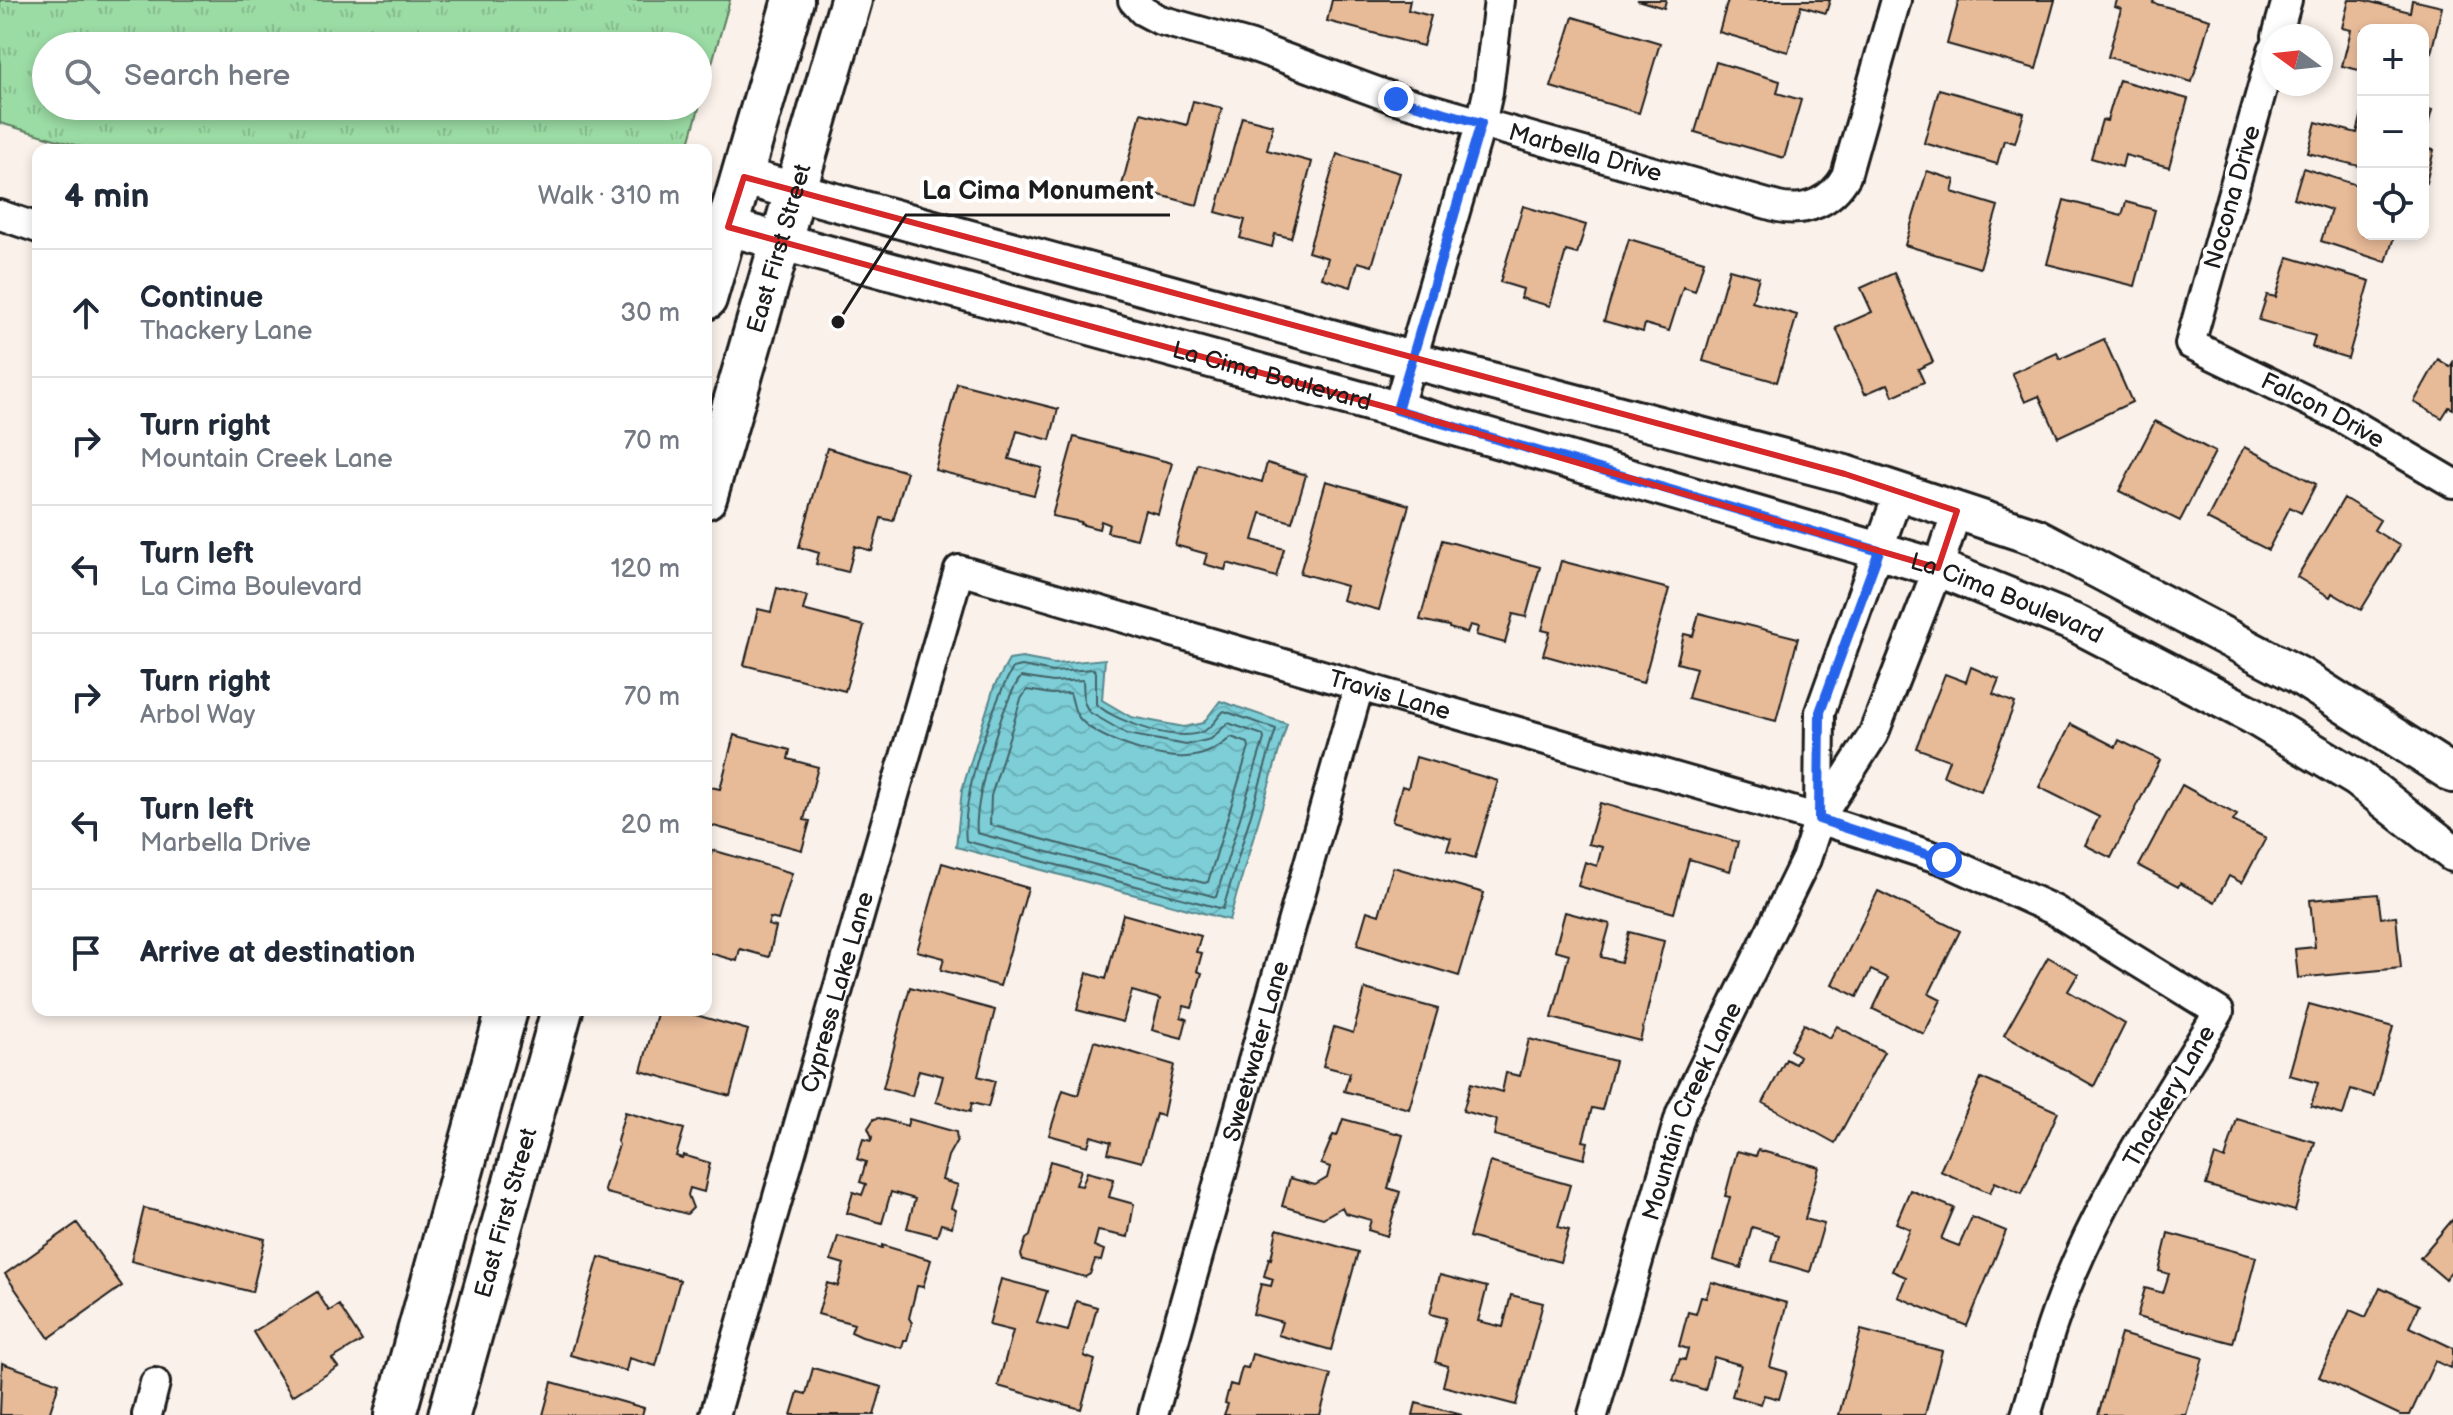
<!DOCTYPE html>
<meta charset="utf-8">
<style>
body{margin:0;font-family:"Balsamiq Sans",sans-serif;background:#f6f6f7;color:#1f2937}
.controls{position:absolute;right:24px;top:24px;display:grid;overflow:hidden;border-radius:16px;box-shadow:0 4px 12px #0003}
.controls button{width:72px;height:72px;display:grid;place-items:center;padding:0;border:0;border-bottom:2px solid #e0e1e3;background:#fff;color:#1f2937;font:40px sans-serif}
.compass{position:absolute;left:2261px;top:24px;width:72px;height:72px;border-radius:50%;background:#fff;box-shadow:0 4px 12px #0003;rotate:285deg}
.stop{position:absolute;width:24px;height:24px;margin:-18px;border:6px solid #2563eb;border-radius:50%;background:#fff}
.stop.end{background:#2563eb;border-color:#fff;box-shadow:0 2px 8px #0008}
.list{margin:0;padding:0;list-style:none}
h2{display:flex;justify-content:space-between;align-items:center;height:104px;margin:0;padding:0 32px;font-size:34px}
h2 small{font-size:26px;font-weight:400;color:#747a83}
.list li{display:grid;grid-template-columns:52px 1fr auto;gap:24px;align-items:center;box-sizing:border-box;height:128px;padding:0 32px;border-top:2px solid #e0e1e3}
.list b{display:block;font-size:30px;white-space:nowrap}
.list p{margin:0;font-size:26px;white-space:nowrap;color:#747a83}
.list em{font-size:26px;font-style:normal;color:#747a83}
.icon{flex:none;width:44px;height:44px;fill:none;stroke:currentColor;stroke-width:2;stroke-linecap:round;stroke-linejoin:round}
.map{position:relative;flex:none;width:2453px;height:1415px;overflow:hidden}
.search{position:absolute;background:#fff;box-shadow:0 4px 12px #0003;left:32px;top:32px;width:680px;height:88px;display:flex;align-items:center;gap:20px;box-sizing:border-box;padding:0 28px;border-radius:44px;color:#747a83;font-size:30px}
.panel{position:absolute;background:#fff;box-shadow:0 4px 12px #0003;left:32px;top:144px;width:680px;height:872px;border-radius:16px}
.map>svg:first-child{display:block}
.park{fill:url(#park-tufts);stroke:#5c7c60;stroke-width:2;fill-rule:evenodd}
.water{fill:url(#water-waves);stroke:#56878c;stroke-width:2}
.lines{fill:none;stroke-linecap:round;stroke-linejoin:round}
.shore{stroke:#436367;stroke-width:2}
.building{fill:#e7ba98;stroke:#1c1c1c;stroke-width:2}
.minor-casing{stroke:#1c1c1c;stroke-width:34}
.tertiary-casing{stroke:#1c1c1c;stroke-width:42}
.secondary-casing{stroke:#1c1c1c;stroke-width:46}
.minor{stroke:#fff;stroke-width:28}
.tertiary{stroke:#fff;stroke-width:36}
.secondary{stroke:#fff;stroke-width:40}
.route{stroke:#2563eb;stroke-width:10}
.marked{fill:none;stroke:#d62828;stroke-width:6;stroke-linejoin:round}
.labels{text-anchor:middle;stroke-width:8;stroke-linejoin:round;paint-order:stroke}
.street-label{font-size:24px;fill:#1c1c1c;stroke:#fff}
.leader{fill:none;stroke:#1c1c1c;stroke-width:3}
.callout-dot{fill:#1c1c1c;stroke:#fff;stroke-width:3}
.callout-label{font-size:26px;text-anchor:middle;font-weight:bold;fill:#1c1c1c;stroke:#fff;stroke-width:8;stroke-linejoin:round;paint-order:stroke}
</style>
<div class="map">
<svg width="2453" height="1415" viewBox="0 0 2453 1415">
<defs>
<pattern id="park-tufts" width="24" height="20" patternUnits="userSpaceOnUse" patternTransform="scale(2)"><rect width="24" height="20" fill="#9bdba4"/><path d="M3 7l-1-3M5 7V3M7 7l1-3M15 17l-1-3M17 17v-4M19 17l1-3" fill="none" stroke="#85bb8d"/></pattern>
<pattern id="water-waves" width="16" height="10" patternUnits="userSpaceOnUse" patternTransform="scale(2)"><rect width="16" height="10" fill="#7dced7"/><path d="M0 5q4-4 8 0t8 0" fill="none" stroke="#6bb0b8"/></pattern>
</defs>
<rect width="100%" height="100%" fill="#faf1ea"/>
<filter id="ink" filterUnits="userSpaceOnUse"><feTurbulence type="fractalNoise" baseFrequency=".0125" numOctaves="2"/><feDisplacementMap in="SourceGraphic" scale="16" xChannelSelector="R" yChannelSelector="G"/><feConvolveMatrix kernelMatrix="1 2 1 2 8 2 1 2 1" color-interpolation-filters="sRGB"/></filter>
<g filter="url(#ink)">
<!-- park -->
<path class="park" d="M0,0H730L687,150H92L0,123ZM46,46H698V106H46Z"/>
<!-- water -->
<path class="water" d="M1022,658L1054,664L1105,659L1102,700L1131,717L1184,727L1203,723L1220,701L1287,724L1229,920L956,847L962,790L994,687L1009,660Z"/>
<g class="lines">
<!-- shore -->
<path class="shore" d="M1022,666L1053,672L1094,669L1096,672V704C1116,722 1182,746 1207,729C1214,725 1218,716 1224,711L1276,729L1223,909L966,841C961,797 991,707 1013,668Z
M1021,677L1053,682L1083,680L1084,702L1089,712L1127,734L1186,745L1211,739L1228,723L1263,735L1264,739L1216,897L977,833C973,803 1002,700 1021,677Z
M1027,690L1052,694L1070,693C1074,703 1073,713 1082,721C1100,740 1160,759 1186,757C1204,756 1218,749 1231,737L1248,743L1249,747L1208,882L1204,883L990,825L991,796L1021,699Z"/>
</g>
<!-- building -->
<path class="building" d="M1332,0H1410L1408,10L1431,16L1423,46L1327,21Z
M1637,0H1666L1664,8Z
M1728,0H1830L1826,13L1801,6L1788,52L1719,32Z
M1959,0H2055L2036,69L1947,44Z
M2117,0H2154L2153,3L2210,19L2192,82L2108,57L2121,9L2115,7Z
M2349,0H2363L2410,12L2412,0L2442,7L2431,53L2423,51V30H2363V71L2342,66L2351,30L2342,28Z
M1573,17L1660,43L1639,113L1551,87Z
M1716,62L1780,81L1777,93L1801,100L1784,158L1695,132Z
M2119,80L2188,99L2169,167L2125,155L2122,167L2091,158L2102,120L2107,121Z
M1939,89L2024,113L2015,143L2004,140L1997,164L1924,143Z
M1193,101L1222,108L1197,205L1122,185L1141,113L1187,125Z
M2423,108L2432,110L2423,144Z
M2363,109V167L2308,153L2316,122L2357,133Z
M1242,117L1273,125L1267,150L1312,162L1291,238L1275,234L1272,247L1240,238L1245,220L1216,212Z
M2423,148L2434,150L2426,183L2423,182Z
M1337,154L1400,173L1372,266L1358,262L1351,287L1322,278L1328,258L1308,252Z
M2303,168L2363,187V234H2395L2386,262L2321,241L2331,210L2294,198Z
M1927,171L1955,180L1952,192L1998,206L1980,268L1905,245Z
M2064,200L2122,215L2126,202L2155,210L2135,286L2047,264Z
M1523,206L1586,225L1577,254L1566,251L1550,306L1521,298L1523,289L1500,282Z
M1629,239L1704,261L1695,291L1683,287L1669,331L1645,324L1643,332L1604,321Z
M2288,257L2370,281L2348,358L2312,347L2315,336L2259,320L2267,295L2276,297Z
M1729,269L1759,277L1752,302L1797,315L1777,382L1703,361Z
M1894,273L1933,362L1918,369L1924,382L1893,396L1888,384L1865,394L1836,328L1872,312L1861,288Z
M2104,339L2132,402L2058,437L2039,396L2025,402L2012,373L2057,353L2060,359Z
M2438,359L2450,367L2453,362V409L2449,407L2442,418L2414,402Z
M957,383L1058,409L1050,440L1017,431L1009,459L1042,468L1034,495L935,470Z
M2155,421L2215,452L2180,521L2119,491Z
M1074,437L1172,463L1158,514L1145,510L1137,539L1107,532L1109,524L1101,521L1099,529L1080,524L1081,522L1052,516Z
M2244,447L2316,484L2301,513L2290,507L2268,550L2207,519Z
M827,448L907,472L893,521L881,518L872,551L855,546L848,572L816,564L819,553L799,547Z
M1267,463L1306,475L1292,522L1261,513L1253,540L1284,549L1276,577L1227,563L1225,570L1204,564L1207,554L1175,545L1198,464L1262,482Z
M1326,481L1409,505L1379,610L1342,600L1346,586L1300,573Z
M2344,498L2380,520L2374,530L2400,546L2361,610L2332,593L2330,597L2297,577Z
M1442,540L1540,567L1526,617L1513,614L1505,643L1476,635L1478,627L1470,625L1467,633L1449,628V626L1420,620Z
M1561,561L1669,589L1643,683L1543,655L1550,632L1542,630Z
M777,588L807,596L803,610L864,626L845,691L744,665L758,609L771,612Z
M1699,613L1798,638L1776,721L1688,698L1696,668L1677,663L1684,634L1693,636Z
M1971,667L1999,679L1993,694L2015,703L1981,791L1943,776L1949,760L1916,748L1945,674L1966,682Z
M2071,724L2116,747L2119,740L2160,760L2111,858L2085,845L2099,817L2039,787Z
M734,735L790,750L788,759L818,767L804,820L810,821L802,850L706,824V786L720,789Z
M1416,757L1498,781L1475,858L1447,850L1451,838L1392,821L1402,786L1408,788Z
M2182,785L2237,815L2233,821L2266,838L2242,883L2229,876L2215,902L2180,883L2178,887L2139,866Z
M1600,803L1738,842L1730,871L1689,859L1674,913L1578,886L1585,862L1597,866L1602,847L1588,844Z
M712,850L792,873L778,920L770,918L768,925L776,927L769,957L740,949L737,961L706,952V871Z
M942,863L1028,888L1000,986L941,970L944,958L917,951Z
M1393,867L1484,893L1459,976L1357,945L1367,911L1379,915Z
M1878,891L1960,931L1929,994L1941,1000L1924,1034L1873,1009L1888,978L1871,970L1857,997L1832,984Z
M2378,894L2381,918L2396,916L2401,968L2298,978L2295,949L2315,947L2310,900Z
M1565,912L1610,924L1601,957L1621,962L1629,932L1664,941L1640,1041L1552,1018L1569,954L1555,950Z
M1123,914L1201,936L1196,952L1202,953L1197,971L1202,973L1192,1008L1184,1006L1181,1017L1187,1019L1182,1038L1152,1030L1160,999L1132,991L1123,1022L1077,1010L1087,973L1106,979Z
M2048,957L2078,974L2068,991L2125,1024L2094,1086L2004,1035Z
M910,987L995,1010L978,1076L995,1081L988,1107L972,1103L970,1112L936,1102L943,1076L919,1070L912,1096L883,1088Z
M1365,989L1438,1009L1409,1109L1344,1091L1350,1073L1323,1066L1334,1027L1353,1033Z
M2309,1004L2393,1027L2374,1096L2351,1089L2343,1115L2311,1106L2318,1083L2289,1075Z
M658,1010H690L689,1013L748,1030L730,1096L641,1071Z
M1804,1024L1830,1038L1837,1026L1884,1052L1835,1143L1763,1103L1786,1059L1795,1064L1799,1056L1790,1050Z
M1529,1039L1615,1061L1602,1110L1592,1108L1583,1141L1588,1142L1584,1159L1494,1135L1497,1120L1463,1111L1471,1083L1502,1092L1506,1073L1520,1076Z
M1094,1041L1174,1065L1163,1116L1156,1114L1142,1162L1108,1153L1111,1142L1091,1136L1088,1146L1049,1135L1063,1090L1078,1095Z
M1981,1078L2058,1112L2022,1194L1995,1182L1990,1193L1940,1171Z
M625,1112L684,1129L676,1156L682,1158L683,1155L710,1163L704,1192L690,1188L688,1195L693,1208L687,1214L606,1193L604,1189L619,1145L617,1141Z
M879,1118L907,1126L909,1119L956,1132L957,1140L948,1156L942,1180L958,1185L951,1208L956,1210L952,1227L941,1224L937,1236L907,1228L915,1199L891,1192L882,1223L847,1213L853,1192L862,1195L866,1184L860,1182L866,1162L857,1159L863,1139L871,1141L872,1137L868,1128L874,1119Z
M1343,1119L1403,1135L1388,1188L1400,1192L1387,1236L1368,1230L1371,1220L1345,1213L1342,1207L1323,1218L1282,1206L1290,1178L1315,1185L1327,1178L1330,1167L1321,1164L1333,1135L1337,1136Z
M2237,1119L2315,1142L2295,1211L2206,1185L2215,1155L2225,1159Z
M1758,1150L1819,1167L1805,1219L1824,1224L1810,1272L1772,1261L1779,1235L1752,1227L1741,1268L1713,1260L1730,1197L1725,1196L1737,1151L1756,1156Z
M1050,1161L1081,1170L1076,1185L1082,1186L1087,1172L1114,1179L1109,1197L1134,1204L1128,1237L1098,1231L1094,1246L1104,1250L1101,1261L1095,1260L1090,1274L1085,1277L1023,1260L1021,1255L1026,1239L1030,1236Z
M1490,1162L1570,1185L1558,1227L1569,1230L1560,1262L1469,1237Z
M1910,1190L1954,1208L1941,1239L1959,1246L1972,1217L2006,1231L1967,1326L1898,1297L1906,1277L1892,1271L1910,1229L1896,1223Z
M144,1208L265,1239L252,1292L131,1261Z
M2453,1219V1269L2445,1279L2420,1258Z
M77,1223L122,1286L49,1338L5,1274Z
M1277,1229L1358,1252L1331,1350L1278,1335L1282,1322L1253,1314L1261,1284L1271,1286L1273,1279L1264,1276L1269,1258L1271,1259Z
M2168,1233L2256,1257L2233,1343L2137,1317L2145,1288L2163,1293L2169,1274L2159,1271Z
M838,1236L882,1248V1245L931,1260L923,1287L917,1286L909,1318L912,1323L907,1340H904L902,1348L862,1337L851,1332L854,1324L818,1314L827,1283L838,1286L844,1264L831,1260Z
M599,1257L680,1280L656,1366L629,1358L626,1371L570,1355Z
M1440,1275L1487,1287L1478,1321L1503,1327L1511,1295L1543,1303L1516,1405L1443,1386L1448,1366L1435,1362L1446,1318L1430,1314Z
M1001,1279L1047,1291L1037,1323L1068,1331L1076,1301L1097,1307L1084,1356L1095,1360L1081,1409L998,1386L1013,1331L989,1325Z
M1711,1282L1787,1303L1770,1367L1787,1372L1779,1399L1764,1395L1761,1404L1732,1396L1741,1365L1714,1357L1705,1390L1673,1380L1680,1359L1685,1360L1688,1349L1679,1346L1688,1312L1696,1314L1701,1297L1706,1298Z
M2380,1287L2419,1305L2409,1327L2453,1348V1361L2450,1368L2435,1361L2410,1415H2400L2319,1377L2350,1310L2366,1317Z
M317,1292L329,1311L339,1305L362,1341L332,1359L338,1367L292,1396L253,1332Z
M1861,1330L1942,1351L1925,1415H1839Z
M2121,1334L2203,1358L2186,1415H2098Z
M1252,1354L1331,1375L1320,1415H1224L1228,1404L1225,1403L1230,1384L1237,1386L1242,1367L1248,1368Z
M2,1363L59,1383L49,1415H0Z
M813,1368L882,1387L874,1415H791L798,1392L806,1394Z
M552,1382L644,1408L642,1415H543Z
M1416,1403L1462,1415H1413Z"/>
<g class="lines">
<!-- minor casing -->
<g class="minor-casing">
<g id="minor">
<path id="s1" d="M1133,0L1143,11L1160,20L1249,45L1396,99L1778,207C1806,213 1832,201 1846,176L1896,0"/>
<path d="M2277,36L2287,0"/>
<path id="s2" d="M2273,50L2190,344L2337,415L2453,483"/>
<path d="M0,215L38,228"/>
<path d="M1397,410L1482,119L1488,92L1499,0"/>
<path d="M1819,817L1820,712L1899,492"/>
<path d="M147,1415L155,1383"/>
<path id="s3" d="M715,1415L959,570L1819,819L1944,860L2054,910L2219,1012C2160,1108 2090,1213 2054,1320C2043,1351 2036,1384 2026,1415"/>
<path id="s4" d="M1153,1415L1359,686"/>
<path id="s5" d="M1593,1415L1681,1113L1806,859L1819,819L1873,735L1938,568L1957,511"/>
</g>
</g>
<!-- tertiary casing -->
<g class="tertiary-casing">
<g id="tertiary">
<path d="M744,177L1411,360L1845,474L2036,537L2298,675L2453,774"/>
<path id="s6" d="M728,227L1397,410L1938,568L2077,624L2252,715L2357,778L2453,853"/>
</g>
</g>
<!-- secondary casing -->
<g class="secondary-casing">
<g id="secondary">
<path d="M706,299L793,0"/>
<path id="s7" d="M706,498L851,0"/>
<path d="M395,1415L507,1010"/>
<path id="s8" d="M449,1415L562,1010"/>
</g>
</g>
<!-- minor -->
<use href="#minor" class="minor"/>
<!-- tertiary -->
<use href="#tertiary" class="tertiary"/>
<!-- secondary -->
<use href="#secondary" class="secondary"/>
</g>
</g>
<g class="lines" filter="url(#ink)">
<!-- route -->
<path class="route" d="M1396,99L1481,123L1397,410L1879,551L1820,712L1819,819L1944,860"/>
</g>
<!-- marked area -->
<path class="marked" d="M744,177L1845,474L1957,511L1938,568L1397,410L728,227Z"/>
<g class="labels">
<!-- street labels -->
<g class="street-label">
<text dy="8" stroke="none"><textPath href="#s1" startOffset="480">Marbella Drive</textPath></text>
<text transform="translate(2232 197) rotate(-74)" y="8">Nocona Drive</text>
<text dy="8" stroke="none"><textPath href="#s7" startOffset="260">East First Street</textPath></text>
<text dy="8" stroke="none"><textPath href="#s6" startOffset="564">La Cima Boulevard</textPath></text>
<text dy="8" stroke="none"><textPath href="#s2" startOffset="454">Falcon Drive</textPath></text>
<text dy="8" stroke="none"><textPath href="#s6" startOffset="1332">La Cima Boulevard</textPath></text>
<text dy="8" stroke="none"><textPath href="#s3" startOffset="1328">Travis Lane</textPath></text>
<text dy="8" stroke="none"><textPath href="#s3" startOffset="440">Cypress Lake Lane</textPath></text>
<text dy="8" stroke="none"><textPath href="#s4" startOffset="378">Sweetwater Lane</textPath></text>
<text transform="translate(2169 1096) rotate(-60)" y="8">Thackery Lane</text>
<text dy="8" stroke="none"><textPath href="#s5" startOffset="320">Mountain Creek Lane</textPath></text>
<text dy="8" stroke="none"><textPath href="#s8" startOffset="210">East First Street</textPath></text>
</g>
</g>
<!-- callouts -->
<path class="leader" d="M838 322L906 215H1170"/>
<circle class="callout-dot" cx="838" cy="322" r="8"/>
<g class="callout-label">
<text x="1038" y="199">La Cima Monument</text>
</g>
</svg>
<div class="controls">
<button>+</button>
<button>−</button>
<button><svg class="icon" aria-label="locate" viewBox="0 0 24 24"><circle cx="12" cy="12" r="6"/><path d="M12 2v4M12 18v4M2 12h4M18 12h4"/></svg></button>
</div>
<svg class="compass" viewBox="-18 -18 36 36"><path d="M0-13l5 13h-10z" fill="#e53935"/><path d="M0 13l5-13h-10z" fill="#747a83"/></svg>
<div class="stop" style="left:1944px;top:860px"></div>
<div class="stop end" style="left:1396px;top:99px"></div>
<div class="search"><svg class="icon" aria-label="search" viewBox="0 0 24 24"><circle cx="10" cy="10" r="6"/><path d="M15 15l6 6"/></svg>Search here</div>
<section class="panel">
<h2>4 min<small>Walk · 310 m</small></h2>
<ul class="list">
<li><svg class="icon" aria-label="ahead" viewBox="0 0 24 24"><path d="M12 20V5M6 11l6-6 6 6"/></svg><div><b>Continue</b><p>Thackery Lane</p></div><em>30 m</em></li>
<li><svg class="icon" aria-label="right" viewBox="0 0 24 24"><path d="M7 20v-9h11M14 6l5 5-5 5"/></svg><div><b>Turn right</b><p>Mountain Creek Lane</p></div><em>70 m</em></li>
<li><svg class="icon" aria-label="left" viewBox="0 0 24 24"><path d="M17 20v-9H6M10 6l-5 5 5 5"/></svg><div><b>Turn left</b><p>La Cima Boulevard</p></div><em>120 m</em></li>
<li><svg class="icon" aria-label="right" viewBox="0 0 24 24"><path d="M7 20v-9h11M14 6l5 5-5 5"/></svg><div><b>Turn right</b><p>Arbol Way</p></div><em>70 m</em></li>
<li><svg class="icon" aria-label="left" viewBox="0 0 24 24"><path d="M17 20v-9H6M10 6l-5 5 5 5"/></svg><div><b>Turn left</b><p>Marbella Drive</p></div><em>20 m</em></li>
<li><svg class="icon" aria-label="arrive" viewBox="0 0 24 24"><path d="M6 21V4h12l-3 4 3 4H6"/></svg><div><b>Arrive at destination</b></div></li>
</ul>
</section>
</div>
